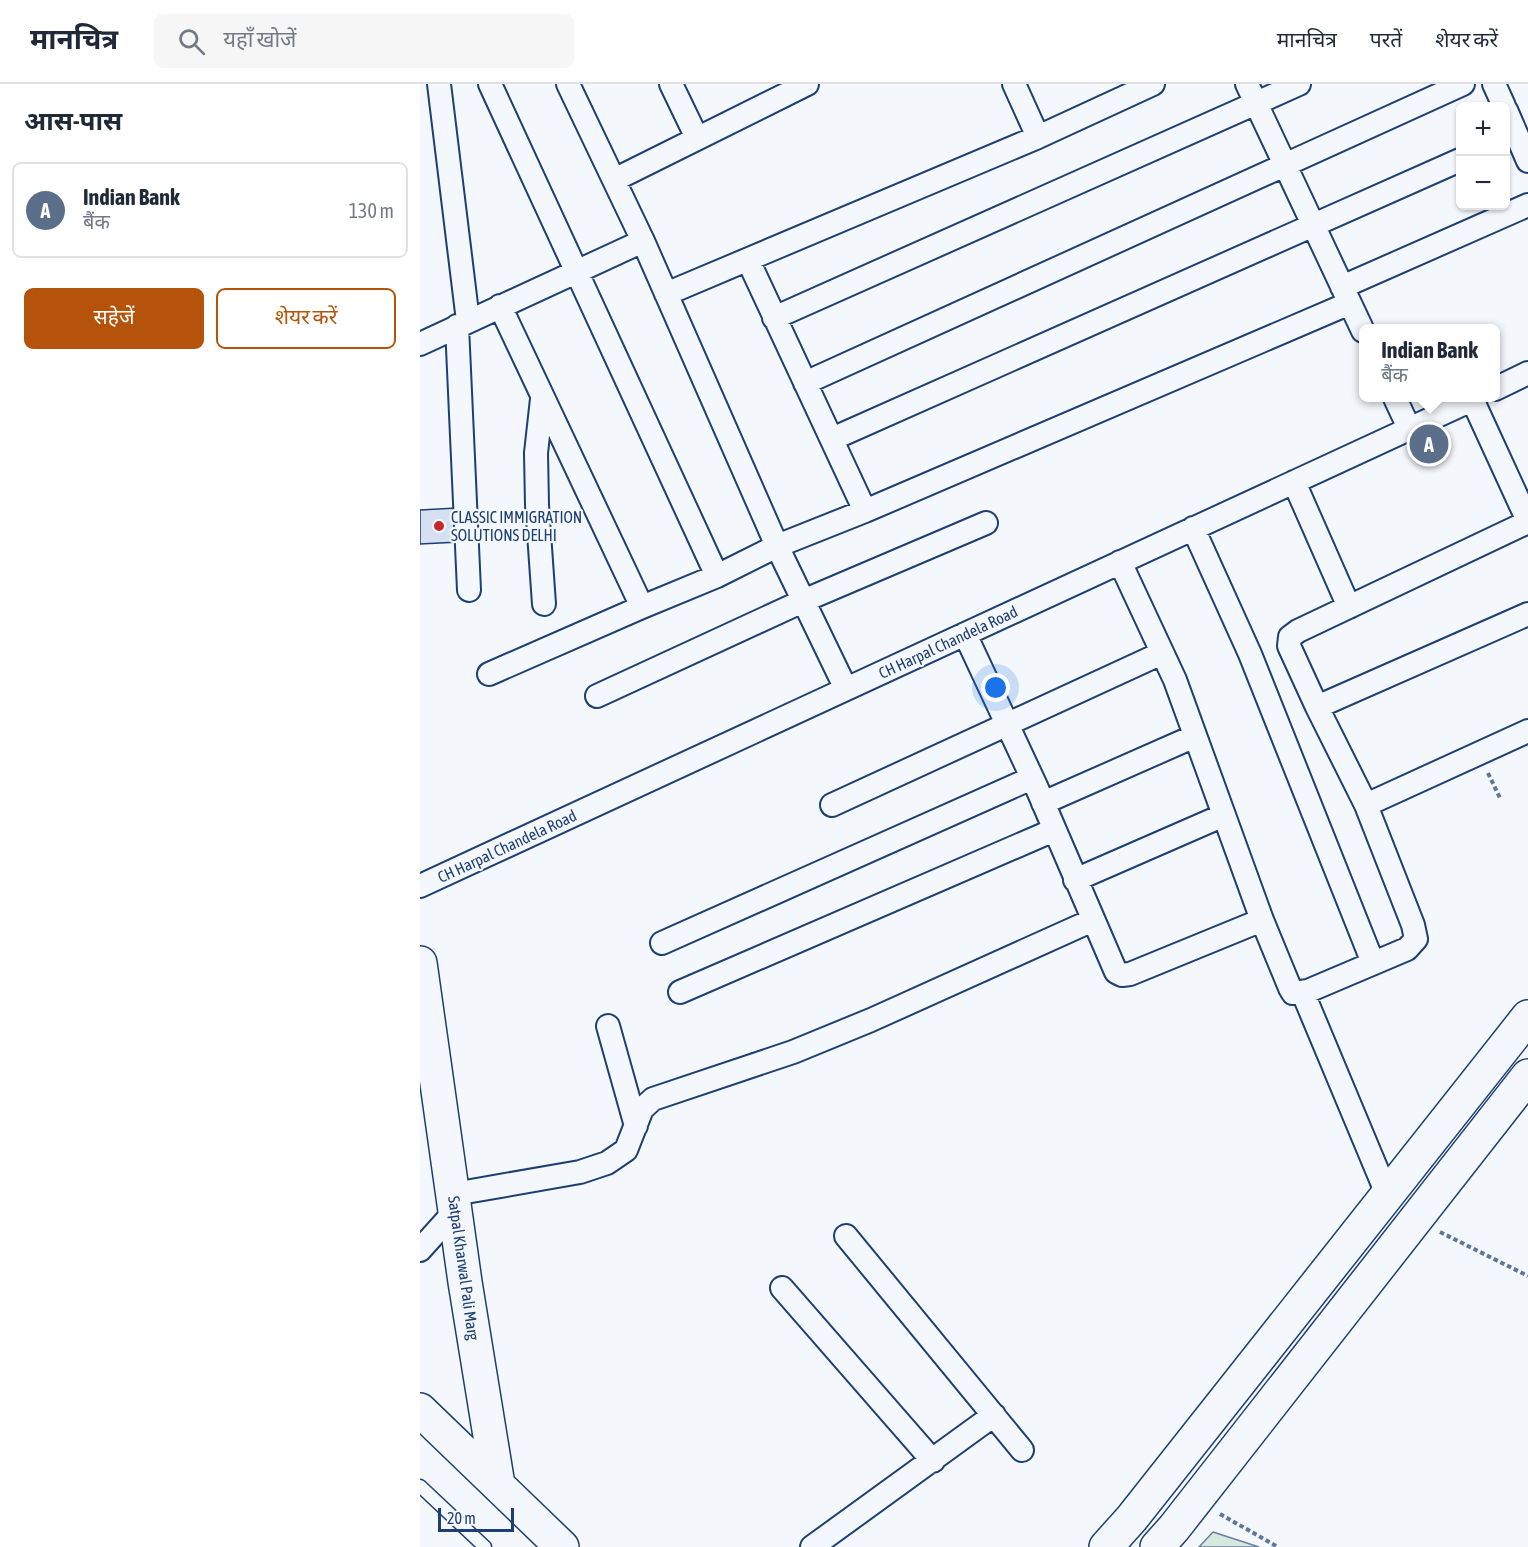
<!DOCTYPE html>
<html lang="hi">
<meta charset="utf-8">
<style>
body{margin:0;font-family:"Asap Condensed","Noto Sans Devanagari",sans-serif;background:#f6f6f7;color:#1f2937}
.controls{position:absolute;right:18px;top:18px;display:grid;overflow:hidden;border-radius:9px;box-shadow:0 2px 4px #0004}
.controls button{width:54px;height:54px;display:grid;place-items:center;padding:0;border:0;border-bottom:2px solid #e0e1e3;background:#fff;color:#1f2937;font:30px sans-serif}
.scale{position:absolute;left:18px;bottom:15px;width:76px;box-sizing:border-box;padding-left:6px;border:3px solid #1d3f73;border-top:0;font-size:16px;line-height:21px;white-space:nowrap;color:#1d3f73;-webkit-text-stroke:4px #f4f7fb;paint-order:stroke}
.you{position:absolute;left:576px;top:604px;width:21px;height:21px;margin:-15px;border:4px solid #fff;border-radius:50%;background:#1a73e8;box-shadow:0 0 0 9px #1a73e833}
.badge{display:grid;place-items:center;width:39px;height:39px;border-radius:50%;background:#b45309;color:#fff;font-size:20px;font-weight:700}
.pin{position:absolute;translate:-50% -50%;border:3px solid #fff;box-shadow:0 2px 6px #0006}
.popup{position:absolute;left:939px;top:240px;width:141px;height:78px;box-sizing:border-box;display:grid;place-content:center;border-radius:9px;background:#fff;filter:drop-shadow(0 2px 4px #0005);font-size:20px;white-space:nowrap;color:#747a83}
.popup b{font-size:22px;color:#1f2937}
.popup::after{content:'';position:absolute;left:50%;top:100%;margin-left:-12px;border:12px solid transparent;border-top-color:#fff}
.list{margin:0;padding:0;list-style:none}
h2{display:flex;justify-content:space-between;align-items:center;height:78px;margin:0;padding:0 24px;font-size:26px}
h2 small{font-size:20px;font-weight:400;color:#747a83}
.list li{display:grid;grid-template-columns:39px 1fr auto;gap:18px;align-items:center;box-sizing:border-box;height:96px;margin:0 12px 12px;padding:0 12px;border:2px solid #e0e1e3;border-radius:9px}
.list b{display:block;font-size:22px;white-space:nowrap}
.list p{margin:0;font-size:20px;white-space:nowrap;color:#747a83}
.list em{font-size:20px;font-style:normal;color:#747a83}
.actions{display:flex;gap:12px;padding:18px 24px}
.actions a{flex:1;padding:14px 0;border:2px solid #b45309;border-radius:9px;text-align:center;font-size:21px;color:#b45309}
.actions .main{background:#b45309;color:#fff}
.icon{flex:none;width:33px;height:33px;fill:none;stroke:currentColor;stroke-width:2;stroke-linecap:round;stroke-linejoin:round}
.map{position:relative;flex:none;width:1108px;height:1463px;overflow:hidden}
header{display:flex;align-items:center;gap:36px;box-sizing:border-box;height:84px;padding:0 30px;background:#fff;border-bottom:2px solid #e0e1e3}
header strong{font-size:28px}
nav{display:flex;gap:33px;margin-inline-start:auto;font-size:21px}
.search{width:420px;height:54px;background:#f6f6f7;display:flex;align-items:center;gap:15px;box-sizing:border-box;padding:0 21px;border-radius:9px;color:#747a83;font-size:22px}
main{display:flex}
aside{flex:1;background:#fff}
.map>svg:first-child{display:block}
.green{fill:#d7e8df;stroke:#687fa3;stroke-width:1.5}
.building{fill:#d5e0f0;stroke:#1d3f73;stroke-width:1.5}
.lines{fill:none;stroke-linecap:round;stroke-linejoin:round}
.lane-casing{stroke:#1d3f73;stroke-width:15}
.street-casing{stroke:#1d3f73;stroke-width:26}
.secondary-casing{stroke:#1d3f73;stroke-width:36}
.path{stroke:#5e769c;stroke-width:4;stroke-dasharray:4.5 3;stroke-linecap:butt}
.lane{stroke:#f4f7fb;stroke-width:12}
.street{stroke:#f4f7fb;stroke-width:22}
.secondary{stroke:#f4f7fb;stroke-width:33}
.poi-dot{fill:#c62828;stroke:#f4f7fb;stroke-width:2}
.labels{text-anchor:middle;stroke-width:4.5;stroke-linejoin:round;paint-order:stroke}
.poi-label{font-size:16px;fill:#1d3f73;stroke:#f4f7fb;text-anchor:start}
.street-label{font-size:16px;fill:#1d3f73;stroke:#f4f7fb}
</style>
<header>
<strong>मानचित्र</strong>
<div class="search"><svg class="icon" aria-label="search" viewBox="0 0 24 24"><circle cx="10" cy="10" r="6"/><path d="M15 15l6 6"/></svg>यहाँ खोजें</div>
<nav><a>मानचित्र</a><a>परतें</a><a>शेयर करें</a></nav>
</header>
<main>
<aside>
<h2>आस-पास<small></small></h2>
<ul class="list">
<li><span class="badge" style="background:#5c6f8a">A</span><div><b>Indian Bank</b><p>बैंक</p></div><em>130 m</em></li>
</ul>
<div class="actions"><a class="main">सहेजें</a><a>शेयर करें</a></div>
</aside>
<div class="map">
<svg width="1108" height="1463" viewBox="0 0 1108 1463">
<rect width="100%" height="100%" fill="#f4f7fb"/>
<!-- green -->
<path class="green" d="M793,1448L839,1463H779Z"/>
<!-- building -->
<path class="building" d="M36,424L39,458L0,460V426Z"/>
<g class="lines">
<!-- lane casing -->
<g class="lane-casing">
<path id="lane" d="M0,1402L65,1463"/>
</g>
<!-- street casing -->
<g class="street-casing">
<path id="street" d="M19,0L48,237
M70,0L297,492
M251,0L277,54
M594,0L618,53
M827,0L943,247
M1074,0L1084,22
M1086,26L1108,77
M194,96L387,0
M223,157L357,462L426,605
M328,176L445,427
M922,203L1108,121
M246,210L618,53L733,0
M80,222L222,523
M354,234L879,0
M37,242L49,506
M0,260L223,157L148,0
M385,299L1043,0
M1075,305L1108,289
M975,314L989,344
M122,315L116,369L117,421L124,520
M1052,315L1108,437
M412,355L1040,76
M874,398L929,523
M773,444L830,570L953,879
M700,478L755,596L842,836L870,904L873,909L888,907L987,865L996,855L993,841L946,721L897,623L869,562L870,553L878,547L1108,438
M545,550L616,702L696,888L702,891L710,890L842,836
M69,590L222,523L297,492L357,462L445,427L930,219
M177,612L383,517L566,439
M897,623L1108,530
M623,719L775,652
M412,721L742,569
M946,721L1108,647
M655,796L804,731
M0,802L1056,314
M242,859L612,694
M260,908L634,746
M883,909L967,1110
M188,942L216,1042
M34,1110L160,1088L187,1079L206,1066L222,1025L233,1015L373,968L451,936L673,836
M426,1152L602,1366
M0,1166L36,1126
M362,1204L513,1377
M392,1463L574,1331"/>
</g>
<!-- secondary casing -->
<g class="secondary-casing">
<path id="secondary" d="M0,879L45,1198L78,1401
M0,1326L142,1463
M686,1463L712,1434L1108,933
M737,1463L754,1444L1108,992"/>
</g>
<!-- path -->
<path class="path" d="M1068,689L1080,714
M1020,1148L1108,1192
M800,1430L858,1463"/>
<!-- lane -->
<use href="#lane" class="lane"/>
<!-- street -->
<use href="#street" class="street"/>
<!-- secondary -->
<use href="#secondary" class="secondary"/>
</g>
<!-- markers -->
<circle class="poi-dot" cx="19" cy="442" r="6"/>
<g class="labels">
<!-- poi labels -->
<g class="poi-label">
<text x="31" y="439">CLASSIC IMMIGRATION<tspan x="31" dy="18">SOLUTIONS DELHI</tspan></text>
</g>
<!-- street labels -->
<g class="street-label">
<text transform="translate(528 558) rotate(-25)" y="6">CH Harpal Chandela Road</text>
<text transform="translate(87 762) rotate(-25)" y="6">CH Harpal Chandela Road</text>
<text transform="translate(44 1184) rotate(82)" y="6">Satpal Kharwal Pali Marg</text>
</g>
</g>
</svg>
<div class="controls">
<button>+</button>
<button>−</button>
</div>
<div class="scale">20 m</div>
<div class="you"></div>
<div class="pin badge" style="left:1009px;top:360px;background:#5c6f8a">A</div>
<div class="popup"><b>Indian Bank</b>बैंक</div>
</div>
</main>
